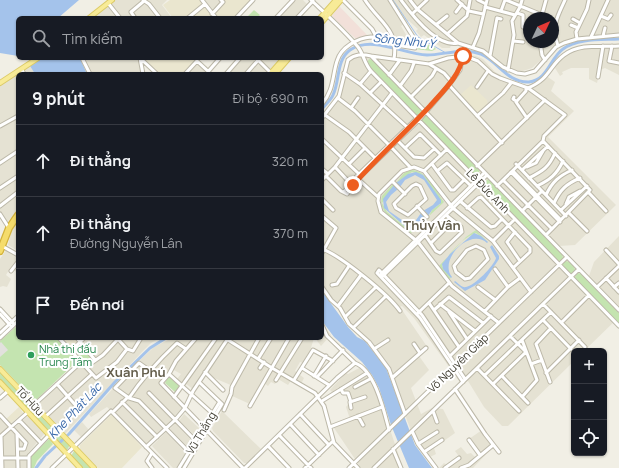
<!DOCTYPE html>
<html lang="vi">
<meta charset="utf-8">
<style>
body{margin:0;font-family:Manrope,sans-serif;background:#242831;color:#f1f3f6}
.controls{position:absolute;right:12px;bottom:12px;display:grid;overflow:hidden;border-radius:6px;box-shadow:0 1px 3px #0004}
.controls button{width:36px;height:36px;display:grid;place-items:center;padding:0;border:0;border-bottom:1px solid #363941;background:#171b24;color:#f1f3f6;font:20px sans-serif}
.compass{position:absolute;left:523px;top:12px;width:36px;height:36px;border-radius:50%;background:#171b24;box-shadow:0 1px 3px #0004;rotate:46deg}
.stop{position:absolute;width:12px;height:12px;margin:-9px;border:3px solid #ed5e20;border-radius:50%;background:#fff}
.stop.end{background:#ed5e20;border-color:#fff;box-shadow:0 1px 4px #0008}
.list{margin:0;padding:0;list-style:none}
h2{display:flex;justify-content:space-between;align-items:center;height:52px;margin:0;padding:0 16px;font-size:17px}
h2 small{font-size:13px;font-weight:400;color:#9ea1a6}
.list li{display:grid;grid-template-columns:26px 1fr auto;gap:12px;align-items:center;box-sizing:border-box;height:72px;padding:0 16px;border-top:1px solid #363941}
.list b{display:block;font-size:15px;white-space:nowrap}
.list p{margin:0;font-size:13px;white-space:nowrap;color:#9ea1a6}
.list em{font-size:13px;font-style:normal;color:#9ea1a6}
.icon{flex:none;width:22px;height:22px;fill:none;stroke:currentColor;stroke-width:2;stroke-linecap:round;stroke-linejoin:round}
.map{position:relative;flex:none;width:619px;height:468px;overflow:hidden}
.search{position:absolute;background:#171b24;box-shadow:0 1px 3px #0004;left:16px;top:16px;width:308px;height:44px;display:flex;align-items:center;gap:10px;box-sizing:border-box;padding:0 14px;border-radius:6px;color:#9ea1a6;font-size:15px}
.panel{position:absolute;background:#171b24;box-shadow:0 1px 3px #0004;left:16px;top:72px;width:308px;height:268px;border-radius:6px}
.map>svg:first-child{display:block}
.residential{fill:#e5e2d3;fill-rule:evenodd}
.education{fill:#eae6cf}
.medical{fill:#f2e0d9}
.green{fill:#c4e4b0}
.parking{fill:#e2e1dd}
.water{fill:#a4c3eb}
.lines{fill:none;stroke-linecap:round;stroke-linejoin:round}
.stream{stroke:#a4c3eb;stroke-width:1}
.river{stroke:#a4c3eb;stroke-width:3}
.minor-casing{stroke:#bcb8a8;stroke-width:5}
.major-casing{stroke:#dccb68;stroke-width:6}
.highway-casing{stroke:#d3b33d;stroke-width:8}
.minor{stroke:#fff;stroke-width:3}
.major{stroke:#f8eb97;stroke-width:4}
.highway{stroke:#f5dc6c;stroke-width:5.5}
.route{stroke:#ed5e20;stroke-width:5}
.leisure-dot{fill:#2e9e5b;stroke:#fff;stroke-width:1.5}
.labels{text-anchor:middle;stroke-width:4;stroke-linejoin:round;paint-order:stroke}
.street-label{font-size:11px;fill:#434035;stroke:#fff}
.leisure-label{font-size:11px;fill:#27864d;stroke:#fff;text-anchor:start}
.water-label{font-size:12px;font-style:italic;fill:#3566a8;stroke:#fff}
.quarter-label{font-size:13px;font-weight:bold;fill:#655f4d;stroke:#fff}
</style>
<div class="map">
<svg width="619" height="468" viewBox="0 0 619 468">
<rect width="100%" height="100%" fill="#f1efe5"/>
<!-- residential -->
<path class="residential" d="M111,0H167L162,5L172,18H88Z
M205,0H221L223,1L214,11Z
M293,0H303L309,6L297,18H278Z
M365,0H619V35L577,39L558,46L545,60H541L532,68L517,73L503,67L487,53L473,47L451,45L450,48H442L424,35L421,37L416,31L418,29L409,21L401,26L408,38L404,40L405,43L398,46L390,28L376,15ZM529,18H553V42H529Z
M591,46H619V75L605,68L600,70L597,83L589,79V68H571L562,72L563,74L560,76L555,68L561,58L574,51Z
M365,53L412,62L430,63L460,54L476,56L483,59L495,72L512,81L527,87L540,81L545,75L555,82L551,91L574,111L548,137L616,205L575,245L559,246L589,276L594,262L619,236V317L584,351H574V361L508,426H502L484,407L468,381L462,385L414,318L402,306L400,307L428,348L419,356L429,370L411,388L421,414L432,408L443,409L455,433L434,448L436,454L426,459L416,444L387,367L368,343L349,324L322,287V119L340,96L347,61L354,56Z
M83,58H139L143,74H90Z
M241,58H285L270,74H225Z
M196,60L212,74H184Z
M30,66L35,74H18V212L7,222L0,211V82Z
M18,219V251L8,245L13,224Z
M6,250L18,259V273L15,271L9,270L6,275L11,279L7,287L3,286L0,287V259Z
M322,324L331,335L321,346L315,338H322Z
M76,338H160L151,343L142,352L64,435L38,405L82,364L85,367L96,359L91,351L89,353Z
M172,338H314L306,364L300,362L295,371L304,378L301,384L292,379L288,385L278,379L275,384L271,382L268,386L264,383L252,405L230,395L233,386L214,378L207,371L194,390L185,383L183,385L177,379L181,374L172,369L161,383L186,410L147,446L107,407L91,417L89,414L140,360L154,347Z
M361,367L374,382L403,468H361L332,425L350,419L346,407L350,402L348,394H344L341,387L337,388L339,391L334,394L330,390L346,373L348,374Z
M222,411L261,449L247,463H244L213,431L212,428Z
M184,414L200,429L196,436L179,421Z
M0,415L13,429L28,416L45,433L28,453V468H0Z
M82,422L89,430L81,437L74,430Z
M175,423L192,441L188,447L170,429Z
M482,430L495,445L473,468H439L444,463L448,466L460,458L455,451L461,447L467,454L471,453L476,458L480,456L469,439Z
M166,432L186,453L176,468H173L152,446Z"/>
<!-- education -->
<path class="education" d="M170,0H200L203,4L186,18H173L163,5Z
M222,0H251L234,18H219L215,13L225,3Z
M204,6L214,18H190Z
M142,58H197L182,74H160Z
M471,85L487,100L488,105L477,114L459,96Z
M63,338H76L79,342L72,349Z
M19,407L23,413L10,424L6,419Z
M112,414L142,447L122,468H98L80,450V445Z"/>
<!-- medical -->
<path class="medical" d="M339,6L367,35V37L357,40L332,16Z"/>
<!-- green -->
<path class="green" d="M254,10L260,15L257,18H250L248,16Z
M417,40L434,47L436,49L432,51L415,49L417,47Z
M369,59L373,60L422,109L420,114L416,115L369,67L367,63Z
M426,114L480,170L477,175L474,176L420,120Z
M411,170C427,170 436,191 444,202L429,216L432,210L440,204L423,175L412,172L396,183L404,173Z
M489,179L562,254L563,258L561,261L556,260L483,185L487,180Z
M393,184L394,185L382,203L387,212L409,230L414,229L426,218L411,233C399,224 377,213 382,196Z
M476,230L488,242L476,233C463,237 448,254 442,266L451,278L449,279L439,266L466,237Z
M564,261C569,260 575,266 575,270L572,274H570L562,264Z
M578,273L581,274L619,313V325L574,278Z
M18,325V338H57L77,361L35,401L0,365V341Z
M83,348L93,360L87,365L77,353Z
M0,371L70,445L67,450L0,381Z
M168,377H170L180,385L176,393L165,383Z
M49,439L53,444L37,461L34,468H29L30,457Z
M74,451H76L92,468H83L71,456Z"/>
<!-- parking -->
<path class="parking" d="M1,342L8,350L0,357V343Z"/>
<!-- water -->
<path class="water" d="M0,0H79L58,18H18V56L0,53Z
M41,58H80L87,74H35L30,66Z
M416,172L423,175L441,200V203L432,210L428,216L423,211L433,205L437,200L424,180L415,175L405,180L400,187L396,183L408,174Z
M394,185L398,189L391,195L386,202L389,211L409,225L414,223L421,213L426,218L413,230H409L384,208L383,199Z
M474,233L481,236L488,242L487,243C470,227 438,260 452,277L451,278L443,269L442,264L450,254Z
M492,245L499,256V259L485,280L465,291L454,282L455,281C458,283 462,288 466,287C474,286 494,266 496,258L490,247Z
M322,291L348,327L357,337L365,341L386,368L415,445L432,468H409L391,425L379,388L372,375L362,362L334,337L322,321Z"/>
<g class="lines">
<!-- stream -->
<path class="stream" d="M393,0L418,37L446,53"/>
<!-- river -->
<path class="river" d="M322,109C326,104 331,100 333,95C340,81 336,60 350,50C372,35 403,54 427,55C444,55 463,47 481,54C498,61 507,83 529,82C548,80 550,58 563,49C578,38 602,40 619,39
M36,468L45,456L69,434L115,382L150,348L166,338"/>
<!-- minor casing -->
<g class="minor-casing">
<path id="minor" d="M143,0L149,4L160,18
M202,0L216,18
M311,0C327,15 344,30 358,47C364,55 364,63 371,71L619,326
M343,0L372,29L377,38
M365,0C379,22 399,29 394,59
M390,0L417,43L415,48L396,45
M401,0C412,15 437,48 458,43
M410,0L417,9L458,43L483,51L503,67L517,73L525,74L535,71L556,47L564,43L577,39L619,35
M457,0L469,11L483,14
M478,0L486,4
M506,0L542,15
M108,3L120,18
M485,7L515,15
M501,11L505,0
M456,12L462,4
M517,13L523,15V27
M212,14L223,2L221,0
M412,14L427,0
M601,16L608,19L611,15
M135,18L131,12L144,1
M188,18L205,4
M236,18L253,0
M276,18L293,0
M297,18L313,1
M541,18L546,0
M573,19L580,23
M437,24L447,16
M571,25L578,28
M447,34L467,16L470,0
M603,36L605,28
M591,37L608,0
M577,39L576,32L587,9L589,0
M513,41L523,42
M540,42L542,55L545,60
M558,46C551,27 557,17 565,0
M612,46L609,61L619,63
M473,47L479,33L487,0
M371,56L429,64L448,58L465,56L478,61L492,74L500,78L528,88C550,79 549,66 564,55C580,43 601,47 619,46
M463,56L460,70L449,85L502,143
M490,56L497,18L501,19
M82,58L90,74
M140,58L157,74
M140,58L143,74
M256,58L272,74
M429,64L444,73L451,81
M22,70L24,74
M508,70L514,35L512,21L520,7L522,0
M344,73L360,84L407,127
M185,74L197,61L211,74
M206,74L220,58
M226,74L240,58
M246,74L260,58
M389,75L400,60
M598,77L603,46
M360,84L371,71
M400,86L411,71L414,63
M477,87L488,71
M526,88V91L516,102L527,118
M528,88L565,115L544,136L543,141
M370,93L381,82
M411,97L432,76L436,69
M514,97L513,99L516,101
M338,98L355,111L389,145
M322,104C334,90 332,77 337,61C341,47 358,38 371,37C379,37 388,40 395,42
M351,108L358,98
M325,115L349,132L375,158
M477,116L503,93L511,83
M322,118L339,96L348,60C355,54 362,54 371,56L619,310
M0,126L18,116
M322,139L359,174
M398,141L414,157L424,158L434,149
M391,147L410,167
M405,148L420,134L441,155
M0,163L18,151
M349,164L365,148
M432,164L451,190H454L464,180
M516,164L566,216
M477,166L545,100
M335,167L350,183
M527,167L536,163L543,151
M322,169L328,174
M522,170L548,146
M424,171L447,149
M437,171L447,163L471,186
M513,171L560,219
M511,172L560,222
M326,176L341,191L347,194L358,179L419,120L449,85
M357,178L378,197
M529,178C543,171 549,167 555,153
M322,180L335,167L392,93
M503,180L552,229
M392,181L405,194
M416,184L420,186L426,199L408,215L396,208L394,204L412,186Z
M497,186L543,141L590,190L546,235
M537,186C550,180 557,174 563,161
M0,188L18,176
M344,192L356,177L418,117
M589,193L606,211
M546,195C552,182 559,176 572,170
M322,199L333,210
M460,201L491,227L495,226L502,219
M554,203C560,190 566,184 580,178
M566,204L569,197L580,191
M0,206L18,192
M417,206L427,217
M467,208L478,198L481,197L530,248V252L513,268
M561,210L587,186
M522,211L542,191
M569,213L587,231
M0,214L9,228
M322,216L336,228L322,253
M515,232L507,242L520,261
M425,235L436,251L440,253L462,232L461,227L446,215
M493,241L515,219
M431,243L453,221
M2,246L18,255
M476,246L484,250L488,259L470,278L465,279L456,272L454,266L467,250Z
M322,249C340,255 389,295 400,311
M606,250L619,264
M495,269L508,287
M11,271L18,262
M381,274L484,173
M383,276L487,175
M606,278L619,292
M332,285L337,284L349,266
M322,287L331,300L340,308L349,324L369,342L389,369L405,414
M478,287L494,299
M597,287L619,266
M614,287L619,283
M429,303L459,347
M440,304L475,331
M543,304L585,347
M338,306L361,275
M0,309L13,323
M434,310L449,297L483,323
M485,311L508,287L520,278
M449,312L467,339
M418,313L449,283
M0,314L10,325
M345,317L376,287
M543,320L571,349
M562,322L589,295
M499,323L452,286L418,242L381,212L378,201L379,194L402,171L414,167L424,171L453,208L493,241L531,292
M322,325L327,336L355,363C375,370 384,411 389,430
M354,327L386,296
M0,333L18,316
M0,338L18,321
M59,338L96,378L117,362L127,349
M77,338L95,360
M117,338L127,349L133,351L141,338
M196,338L176,361L169,374L212,413
M225,338L272,368L315,393L324,406L334,443L358,468
M522,340L537,380L522,397
M414,344L420,353
M374,349L388,340
M71,351L84,338
M450,356L491,316
M258,359L271,338
M531,364L542,360
M86,367L103,355L119,338
M260,368L264,362
M302,368L329,385
M477,368L519,411
M149,370L139,363L115,388L129,398L139,401L189,452
M205,372L223,390
M546,373L579,340
M169,374L161,383L243,468
M485,375L551,312
M314,376L326,356
M502,376L528,403
M317,377L343,350
M393,377L426,348
M276,380L302,338
M294,380L313,350L333,361
M463,382L420,318L377,273L379,270L422,315L465,379
M550,382L536,344L551,328
M493,384L526,352L510,336
M355,387L370,379
M341,389L343,393H348L351,402
M455,389L485,434L499,452
M149,393L196,441
M174,397L216,338
M0,398L8,391
M129,398C143,377 159,360 177,343L186,349
M322,401L367,373
M122,402L157,437
M34,405L79,364L82,363
M250,406L289,338
M351,408L350,402L365,397
M224,410L231,394L232,387L259,338
M433,411L437,422
M113,412L128,397
M300,414L329,445
M0,415L26,443L24,449H18
M358,416L363,425
M45,417L92,374
M19,420L41,443
M290,424L319,455
M330,427L382,407
M56,429L78,408L57,384
M412,431L418,444L436,468
M17,434L18,468
M279,435L311,468
M1,436L2,468
M0,439L1,436L28,412
M469,440L480,455
M418,444L437,432
M268,446L289,468
M146,447L175,420L185,408L193,391L227,340
M393,449L401,468
M424,452L442,440
M0,453V468
M0,458H29
M29,468V456L49,435
M52,468L111,411L167,468
M152,468L147,461L152,453
M179,468L219,403
M184,468L222,404L199,382
M245,468L337,378L355,363
M305,468L333,441
M349,468L567,257
M374,468L579,269
M445,468L459,458
M461,468L469,465L493,445"/>
</g>
<!-- major casing -->
<g class="major-casing">
<path id="major" d="M89,18L112,0
M320,18L336,0
M322,22L341,0
M270,74L284,58
M275,74L289,58
M0,83L38,58
M0,369L94,468
M0,382L80,468"/>
</g>
<!-- highway casing -->
<g class="highway-casing">
<path id="highway" d="M0,251L9,228L18,215"/>
</g>
<!-- minor -->
<use href="#minor" class="minor"/>
<!-- major -->
<use href="#major" class="major"/>
<!-- highway -->
<use href="#highway" class="highway"/>
</g>
<g class="lines">
<!-- route -->
<path class="route" d="M353,185C377,158 405,133 430,106C443,91 460,76 463,56"/>
</g>
<!-- markers -->
<circle class="leisure-dot" cx="31" cy="355" r="4"/>
<g class="labels">
<!-- street labels -->
<g class="street-label">
<text transform="translate(488 191) rotate(46)" y="4">Lê Đức Anh</text>
<text transform="translate(458 363) rotate(-44)" y="4">Võ Nguyên Giáp</text>
<text transform="translate(30 401) rotate(47)" y="4">Tố Hữu</text>
<text transform="translate(201 433) rotate(-59)" y="4">Vũ Thắng</text>
</g>
<!-- leisure labels -->
<g class="leisure-label">
<text x="39" y="353">Nhà thi đấu<tspan x="39" dy="13">Trung Tâm</tspan></text>
</g>
<!-- water labels -->
<g class="water-label">
<text transform="translate(404 41) rotate(6)" y="4">Sông Như Ý</text>
<text transform="translate(75 411) rotate(-47)" y="4">Khe Phát Lác</text>
</g>
<!-- quarter labels -->
<g class="quarter-label">
<text x="432" y="230">Thủy Vân</text>
<text x="136" y="377">Xuân Phú</text>
</g>
</g>
</svg>
<div class="controls">
<button>+</button>
<button>−</button>
<button><svg class="icon" aria-label="locate" viewBox="0 0 24 24"><circle cx="12" cy="12" r="6"/><path d="M12 2v4M12 18v4M2 12h4M18 12h4"/></svg></button>
</div>
<svg class="compass" viewBox="-18 -18 36 36"><path d="M0-13l5 13h-10z" fill="#e53935"/><path d="M0 13l5-13h-10z" fill="#9ea1a6"/></svg>
<div class="stop" style="left:463px;top:56px"></div>
<div class="stop end" style="left:353px;top:185px"></div>
<div class="search"><svg class="icon" aria-label="search" viewBox="0 0 24 24"><circle cx="10" cy="10" r="6"/><path d="M15 15l6 6"/></svg>Tìm kiếm</div>
<section class="panel">
<h2>9 phút<small>Đi bộ · 690 m</small></h2>
<ul class="list">
<li><svg class="icon" aria-label="ahead" viewBox="0 0 24 24"><path d="M12 20V5M6 11l6-6 6 6"/></svg><div><b>Đi thẳng</b></div><em>320 m</em></li>
<li><svg class="icon" aria-label="ahead" viewBox="0 0 24 24"><path d="M12 20V5M6 11l6-6 6 6"/></svg><div><b>Đi thẳng</b><p>Đường Nguyễn Lân</p></div><em>370 m</em></li>
<li><svg class="icon" aria-label="arrive" viewBox="0 0 24 24"><path d="M6 21V4h12l-3 4 3 4H6"/></svg><div><b>Đến nơi</b></div></li>
</ul>
</section>
</div>
